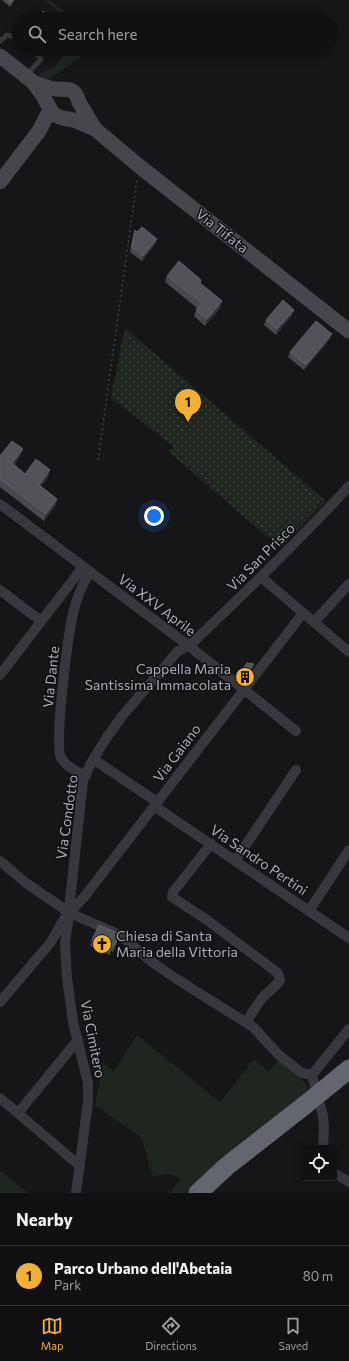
<!DOCTYPE html>
<style>
body{margin:0;font-family:Commissioner,sans-serif;background:#19191b;color:#f1f3f6}
.controls{position:absolute;right:12px;bottom:12px;display:grid;overflow:hidden;border-radius:4px;box-shadow:0 2px 10px #0003}
.controls button{width:36px;height:36px;display:grid;place-items:center;padding:0;border:0;border-bottom:1px solid #303032;background:#101012;color:#f1f3f6;font:20px sans-serif}
.you{position:absolute;left:154px;top:516px;width:14px;height:14px;margin:-10px;border:3px solid #fff;border-radius:50%;background:#1a73e8;box-shadow:0 0 0 6px #1a73e833}
.badge{display:grid;place-items:center;width:26px;height:26px;border-radius:50%;background:#f2b134;color:#111;font-size:13px;font-weight:700}
.pin{position:absolute;translate:-50% -33px;filter:drop-shadow(0 1px 2px #0008)}
.pin::after{content:'';position:absolute;top:21px;width:14px;height:12px;background:inherit;clip-path:polygon(0 0,100% 0,50% 100%)}
.list{margin:0;padding:0;list-style:none}
h2{display:flex;justify-content:space-between;align-items:center;height:52px;margin:0;padding:0 16px;font-size:17px}
h2 small{font-size:13px;font-weight:400;color:#9c9d9f}
.list li{display:grid;grid-template-columns:26px 1fr auto;gap:12px;align-items:center;box-sizing:border-box;height:60px;padding:0 16px;border-top:1px solid #303032}
.list b{display:block;font-size:15px;white-space:nowrap}
.list p{margin:0;font-size:13px;white-space:nowrap;color:#9c9d9f}
.list em{font-size:13px;font-style:normal;color:#9c9d9f}
.icon{flex:none;width:22px;height:22px;fill:none;stroke:currentColor;stroke-width:2;stroke-linecap:round;stroke-linejoin:round}
.map{position:relative;flex:none;width:349px;height:1193px;overflow:hidden}
.search{position:absolute;background:#101012;box-shadow:0 2px 10px #0003;left:12px;right:12px;top:12px;height:44px;display:flex;align-items:center;gap:10px;box-sizing:border-box;padding:0 14px;border-radius:22px;color:#9c9d9f;font-size:15px}
.sheet{height:112px;background:#101012}
nav{display:flex;justify-content:space-around;align-items:center;box-sizing:border-box;height:56px;border-top:1px solid #303032;background:#101012;font-size:11px;color:#9c9d9f}
nav a{display:grid;justify-items:center;gap:2px}
nav .on{color:#f2b134}
.map>svg:first-child{display:block}
.green{fill:#1e261f}
.park{fill:url(#park-dots)}
.lines{fill:none;stroke-linecap:round;stroke-linejoin:round}
.path{stroke:#3d3f44;stroke-width:1.5;stroke-dasharray:2 3;stroke-linecap:butt}
.lane{stroke:#37383d;stroke-width:5}
.street{stroke:#37383d;stroke-width:10}
.secondary{stroke:#45474d;stroke-width:15}
.highway{stroke:#63666e;stroke-width:19}
.highway-bridge{stroke:#63666e;stroke-width:19}
.wall{fill:#47494d}
.shaded-wall{fill:#2f3033}
.building{fill:#525359;stroke:#5f6168}
.labels{text-anchor:middle;stroke-width:3;stroke-linejoin:round;paint-order:stroke}
.street-label{font-size:14px;fill:#a8adb8;stroke:#111113}
.poi-label{font-size:14px;fill:#a8adb8;stroke:#111113;text-anchor:end}
</style>
<div class="map">
<svg width="349" height="1193" viewBox="0 0 349 1193">
<defs>
<pattern id="park-dots" width="8" height="8" patternUnits="userSpaceOnUse"><rect width="8" height="8" fill="#1e261f"/><path d="M2 2h.1M6 6h.1" fill="none" stroke="#3c433d" stroke-width="1.8" stroke-linecap="round"/></pattern>
</defs>
<rect width="100%" height="100%" fill="#161618"/>
<!-- green -->
<path class="green" d="M44,0H50L74,19H67Z
M69,49H91L47,81L38,74L54,67Z
M137,1035L220,1102L254,1059L268,1072L279,1060L300,1077L309,1089L238,1148L188,1193H170L181,1178L170,1174L152,1176L142,1138L95,1105L103,1062L114,1071Z
M0,1171L28,1193H0Z"/>
<!-- park -->
<path class="park" d="M125,328L326,501L280,548L169,452L173,446L111,398Z"/>
<g class="lines">
<!-- path -->
<path class="path" d="M98,460L137,180"/>
<!-- lane -->
<path class="lane" d="M0,41L7,35L16,37L19,39
M26,76L41,59L33,50"/>
<!-- street -->
<path class="street" d="M0,504L189,646L296,731
M261,577L349,652
M0,590L41,621
M314,622L349,584
M0,675L83,567
M93,759L157,802
M86,776C77,772 66,766 61,758C54,744 68,635 73,614C76,599 82,585 90,572
M154,806L349,938
M211,844L173,892L172,897L207,920L278,973L280,980L278,983L262,998L246,1022
M0,861L26,883L67,911
M235,861L296,770
M69,909L83,781L91,763L107,737L123,715L178,651L189,646C244,594 298,542 349,486
M72,910L85,896L303,613
M309,911L349,850
M72,914L120,935L152,962L175,978L253,1027L279,1055L302,1073L312,1075
M69,915L65,943L67,978L73,1022L88,1083V1102L76,1193
M0,1002L51,942L67,914
M312,1075L323,1116L324,1128L323,1148
M312,1075L349,1029
M0,1098L80,1166
M18,1113L78,1040
M334,1173L349,1182"/>
<!-- secondary -->
<path class="secondary" d="M0,56L33,82L43,96L53,114L62,118L74,120L95,129L139,166L349,331
M33,82C40,85 49,89 57,89C69,90 75,87 79,102L95,129
M0,182L39,131L50,110"/>
<!-- highway -->
<path class="highway" d="M332,1083L349,1069
M198,1193L227,1166L305,1105"/>
<!-- highway-bridge -->
<path class="highway-bridge" d="M305,1105L332,1083"/>
</g>
<!-- wall -->
<path class="wall" d="M2,0H15L10,7Z
M135,230L155,244L142,261L130,252L133,235Z
M167,276L200,283L220,308L205,326L194,316L197,308L165,282Z
M292,315L276,335L264,325L266,320Z
M330,339L304,370L288,357L290,352Z
M0,456H20L14,465L25,474L48,477L41,486L57,499L55,506L44,521L0,487Z
M253,667L243,680L238,677L240,673Z
M92,940L117,941L113,952L111,951L110,955L90,946Z"/>
<!-- shaded-wall -->
<path class="shaded-wall" d="M13,0H15L10,7L11,3Z
M157,239L155,244L142,261L143,256Z
M222,301L220,308L205,326L207,319Z
M294,310L292,315L276,335L277,329Z
M332,334L330,339L304,370L306,365Z
M23,449L20,456L9,470L12,463Z
M50,470L48,477L36,492L39,485Z
M57,499L55,506L44,521L46,514Z
M254,664L253,667L243,680L244,677Z"/>
<!-- building -->
<path class="building" d="M7,0H13L11,3Z
M43,11L53,19H37Z
M142,227L157,239L143,256L132,247L135,230L137,232Z
M179,261L201,280L200,283L222,301L207,319L196,310L202,303L167,276Z
M283,300L294,310L277,329L266,320Z
M316,321L332,334L306,365L290,352Z
M12,441L23,449L12,463L25,474L36,459L50,470L39,485L57,499L46,514L0,479V456Z
M247,663L254,664L244,677L240,673Z
M99,925L120,934L115,945L114,944L112,948L92,940Z"/>
<!-- icons -->
<defs>
<g id="building-disc" transform="scale(1)"><circle r="9.5" fill="#f2b134" stroke="#111113"/><path d="M-4-6H4V6H1V3H-1V6H-4ZM-2.5-4.3h1.7v1.8h-1.7ZM.8-4.3h1.7v1.8H.8ZM-2.5-1h1.7V.8h-1.7ZM.8-1h1.7V.8H.8Z" fill="#111"/></g>
<g id="church-disc" transform="scale(1)"><circle r="9.5" fill="#f2b134" stroke="#111113"/><path d="M-1.2-6h2.4v3.5h3.3v2.4h-3.3V6h-2.4V-.1h-3.3v-2.4h3.3Z" fill="#111"/></g>
</defs>
<g fill-rule="evenodd">
<use href="#building-disc" x="245" y="677"/>
<use href="#church-disc" x="102" y="944"/>
</g>
<g class="labels">
<!-- street labels -->
<g class="street-label">
<text transform="translate(222 231) rotate(38)" y="5">Via Tifata</text>
<text transform="translate(261 557) rotate(-45)" y="5">Via San Prisco</text>
<text transform="translate(157 605) rotate(37)" y="5">Via XXV Aprile</text>
<text transform="translate(51 677) rotate(-84)" y="5">Via Dante</text>
<text transform="translate(177 753) rotate(-53)" y="5">Via Gaiano</text>
<text transform="translate(67 817) rotate(-82)" y="5">Via Condotto</text>
<text transform="translate(259 860) rotate(34)" y="5">Via Sandro Pertini</text>
<text transform="translate(93 1039) rotate(79)" y="5">Via Cimitero</text>
</g>
<!-- poi labels -->
<g class="poi-label">
<text x="231" y="674">Cappella Maria<tspan x="231" dy="16">Santissima Immacolata</tspan></text>
<text x="116" y="941" text-anchor="start">Chiesa di Santa<tspan x="116" dy="16">Maria della Vittoria</tspan></text>
</g>
</g>
</svg>
<div class="controls">
<button><svg class="icon" aria-label="locate" viewBox="0 0 24 24"><circle cx="12" cy="12" r="6"/><path d="M12 2v4M12 18v4M2 12h4M18 12h4"/></svg></button>
</div>
<div class="you"></div>
<div class="pin badge" style="left:188px;top:422px">1</div>
<div class="search"><svg class="icon" aria-label="search" viewBox="0 0 24 24"><circle cx="10" cy="10" r="6"/><path d="M15 15l6 6"/></svg>Search here</div>
</div>
<section class="sheet">
<h2>Nearby<small></small></h2>
<ul class="list">
<li><span class="badge">1</span><div><b>Parco Urbano dell'Abetaia</b><p>Park</p></div><em>80 m</em></li>
</ul>
</section>
<nav>
<a class="on"><svg class="icon" aria-label="map" viewBox="0 0 24 24"><path d="M3 6l6-2 6 2 6-2v14l-6 2-6-2-6 2zM9 4v14M15 6v14"/></svg>Map</a>
<a><svg class="icon" aria-label="directions" viewBox="0 0 24 24"><path d="M12 3l9 9-9 9-9-9zM9 14v-3h6M13 9l2 2-2 2"/></svg>Directions</a>
<a><svg class="icon" aria-label="saved" viewBox="0 0 24 24"><path d="M7 4h10v16l-5-4-5 4z"/></svg>Saved</a>
</nav>
